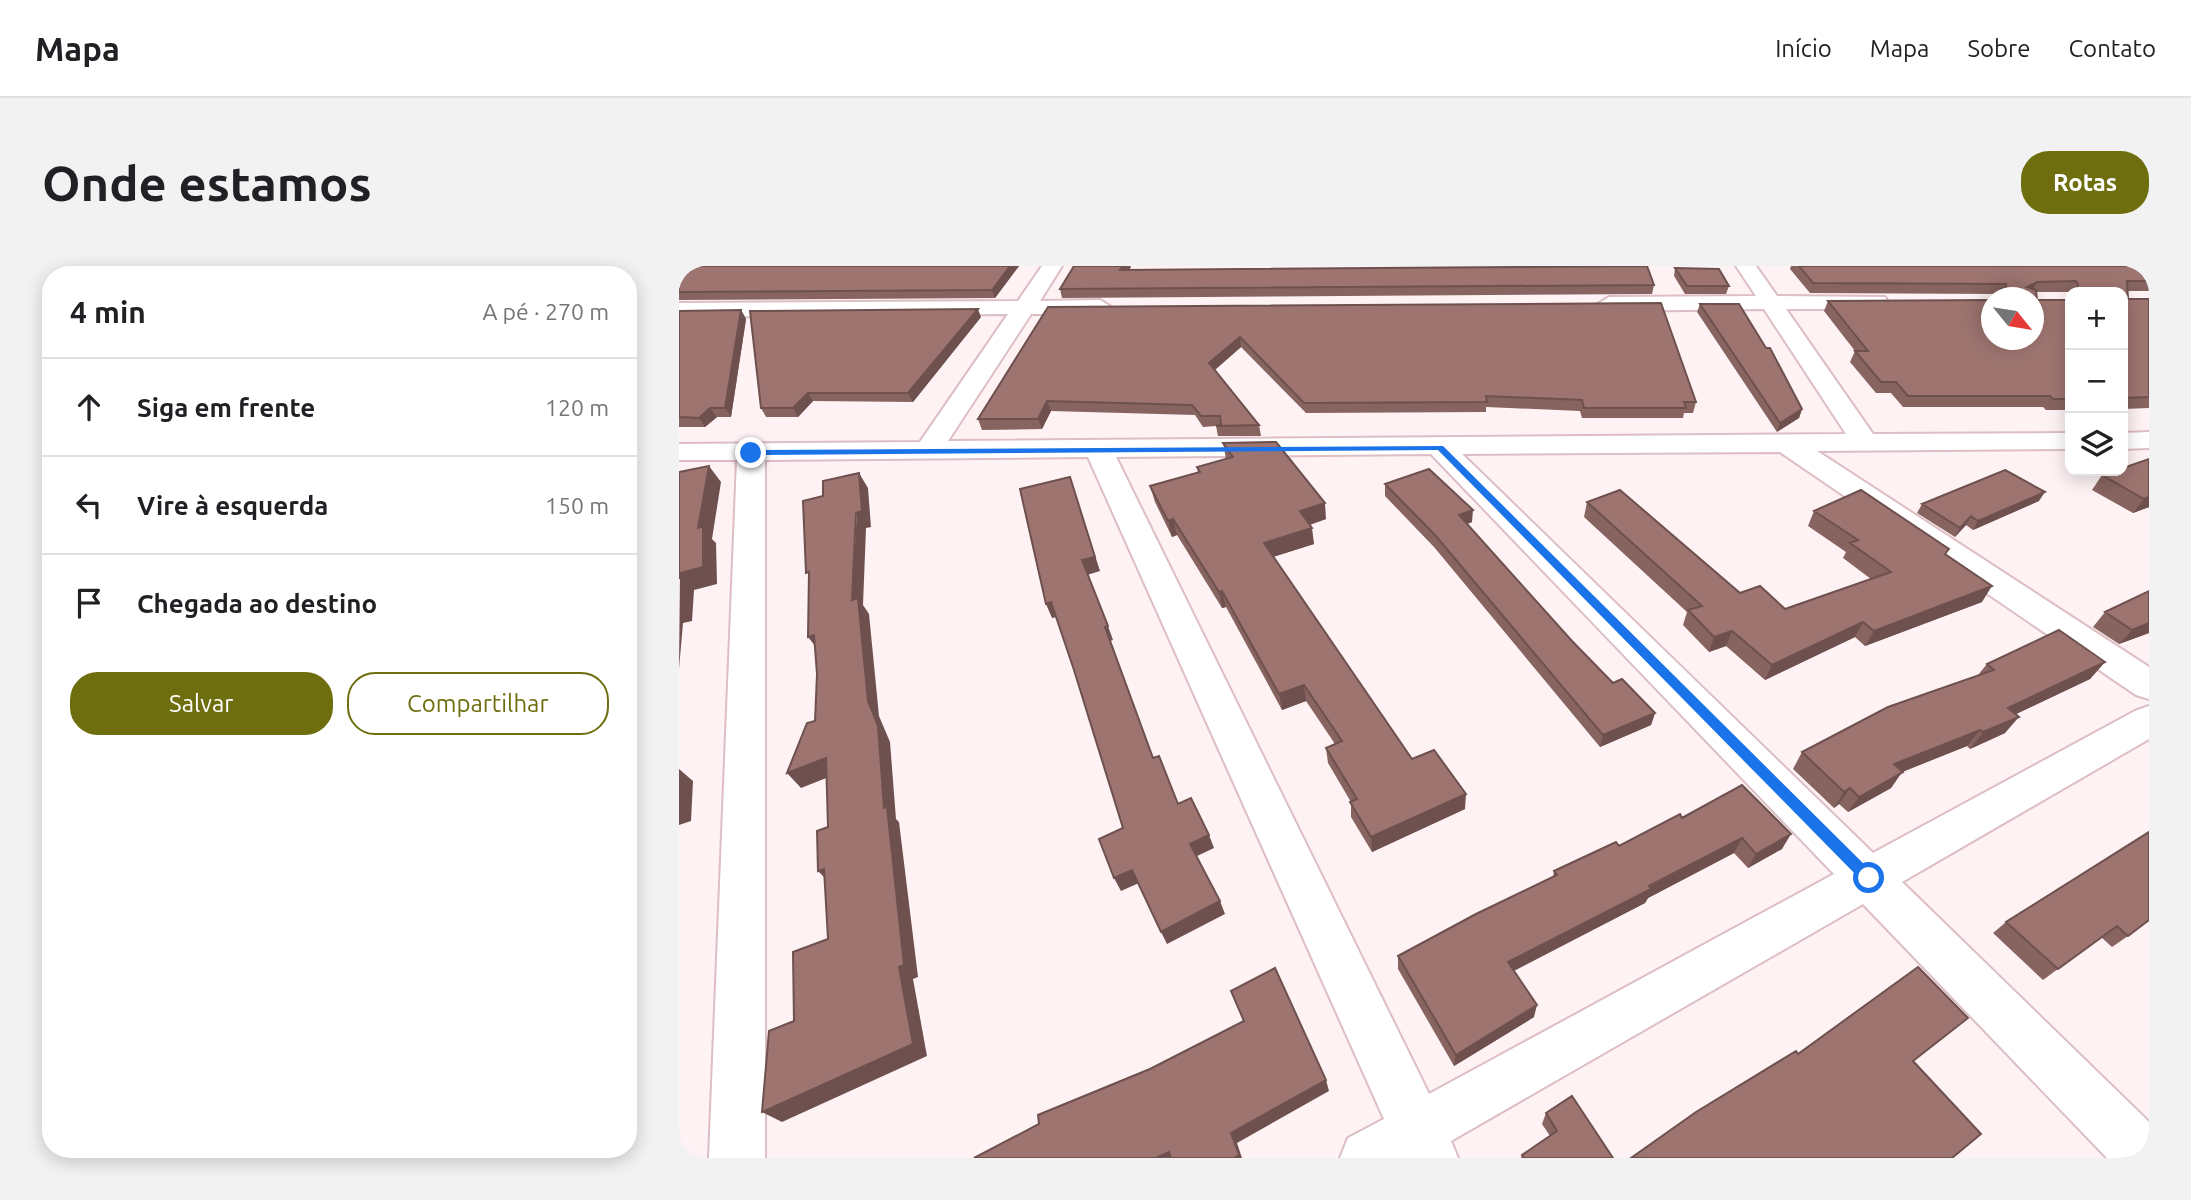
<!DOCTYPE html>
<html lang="pt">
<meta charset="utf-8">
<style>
body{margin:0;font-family:Ubuntu,sans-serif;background:#f2f2f2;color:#202124}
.controls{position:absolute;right:21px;top:21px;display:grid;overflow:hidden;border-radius:14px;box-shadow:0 4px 18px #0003}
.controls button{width:63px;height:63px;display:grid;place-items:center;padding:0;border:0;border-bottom:2px solid #e0e0e0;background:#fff;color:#202124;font:35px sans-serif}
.compass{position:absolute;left:1302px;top:21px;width:63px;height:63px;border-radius:50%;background:#fff;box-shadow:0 4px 18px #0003;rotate:120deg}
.stop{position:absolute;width:21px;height:21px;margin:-16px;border:5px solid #1a73e8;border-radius:50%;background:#fff}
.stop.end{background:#1a73e8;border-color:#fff;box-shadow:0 2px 7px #0008}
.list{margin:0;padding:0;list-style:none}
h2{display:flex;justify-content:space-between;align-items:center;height:91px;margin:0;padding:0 28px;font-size:30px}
h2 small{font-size:23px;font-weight:400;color:#757577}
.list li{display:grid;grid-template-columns:46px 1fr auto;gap:21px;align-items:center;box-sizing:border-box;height:98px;padding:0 28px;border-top:2px solid #e0e0e0}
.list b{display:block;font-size:26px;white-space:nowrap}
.list em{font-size:23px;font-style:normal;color:#757577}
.actions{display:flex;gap:14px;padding:21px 28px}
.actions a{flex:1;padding:16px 0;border:2px solid #6f6e0f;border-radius:28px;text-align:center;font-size:24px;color:#6f6e0f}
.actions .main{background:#6f6e0f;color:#fff}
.icon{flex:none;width:38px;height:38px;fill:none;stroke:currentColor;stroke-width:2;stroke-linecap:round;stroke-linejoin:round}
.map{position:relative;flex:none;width:1470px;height:892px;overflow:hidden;border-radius:28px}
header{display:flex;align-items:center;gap:42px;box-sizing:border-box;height:98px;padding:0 35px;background:#fff;border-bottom:2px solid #e0e0e0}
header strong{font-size:33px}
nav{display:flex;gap:38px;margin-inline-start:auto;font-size:24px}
.intro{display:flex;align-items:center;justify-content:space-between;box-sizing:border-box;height:168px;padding:0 42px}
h1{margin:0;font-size:49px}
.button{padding:18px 32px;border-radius:28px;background:#6f6e0f;color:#fff;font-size:24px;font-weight:700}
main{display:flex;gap:42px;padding:0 42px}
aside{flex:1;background:#fff;border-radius:28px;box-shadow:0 4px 18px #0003}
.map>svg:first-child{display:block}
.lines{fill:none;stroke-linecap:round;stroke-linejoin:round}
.street-casing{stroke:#ddbec5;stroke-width:4}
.street{fill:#fff;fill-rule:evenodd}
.wall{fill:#876460}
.shaded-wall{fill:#6e514e}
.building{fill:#9d7470;stroke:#6e514e;stroke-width:2}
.route{fill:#1a73e8}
</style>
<header>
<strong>Mapa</strong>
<nav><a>Início</a><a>Mapa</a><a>Sobre</a><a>Contato</a></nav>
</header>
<div class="intro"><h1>Onde estamos</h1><a class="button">Rotas</a></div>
<main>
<aside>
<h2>4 min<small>A pé · 270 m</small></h2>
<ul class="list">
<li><svg class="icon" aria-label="ahead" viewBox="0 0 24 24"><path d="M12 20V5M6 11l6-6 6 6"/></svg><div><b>Siga em frente</b></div><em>120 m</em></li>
<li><svg class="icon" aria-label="left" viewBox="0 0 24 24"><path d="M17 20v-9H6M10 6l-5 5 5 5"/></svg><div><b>Vire à esquerda</b></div><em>150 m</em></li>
<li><svg class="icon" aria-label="arrive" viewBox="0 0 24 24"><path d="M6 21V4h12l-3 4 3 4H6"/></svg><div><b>Chegada ao destino</b></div></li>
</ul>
<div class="actions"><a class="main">Salvar</a><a>Compartilhar</a></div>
</aside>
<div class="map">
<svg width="1470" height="892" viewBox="0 0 1470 892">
<rect width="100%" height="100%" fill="#fef2f4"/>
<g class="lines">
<!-- street casing -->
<g class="street-casing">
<path id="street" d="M363,0H383L361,35L421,34L432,41L421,48H352L269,175L1167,168L1085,43L930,45L919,38L930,31L1077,30L1057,0H1077L1098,30L1206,31L1209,36L1198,43H1107L1194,168L1391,167V183L1138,185L1470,401V433L1457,429L1101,186L783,188L1194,587L1456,445L1470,440V473L1223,616L1470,856V892H1428L1184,638L772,875L779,892H661L669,872L705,853L409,191L86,194V892H30L58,194H0V178L241,176L329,48L0,51V37L339,35ZM752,188L1155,608L750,828L437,191Z
M1470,166V182L1444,183V167Z"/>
</g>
<!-- street -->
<use href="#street" class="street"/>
</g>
<!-- wall -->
<path class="wall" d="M0,0H340L316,32L0,34Z
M395,0H452L450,4L975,19L973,28L383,32L381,23Z
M1112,0H1470V25H1448L1449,33H1470V142L1444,143V26H1357L1358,34H1391V144H1367L1364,141H1224L1212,127H1197L1171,96L1176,85L1145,45L1149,35L1312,34L1354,32H1316L1318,28L1131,27L1111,3Z
M996,2L1050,20L1047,28H1006L995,10Z
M1021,38L1123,143L1120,152L1098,166L1018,46Z
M369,41L1017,136L1014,147H1005L1004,152H903L901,145L807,141V146L627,147L562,81L536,104L580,159L582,170H539L537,160L524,161L516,149L372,145L363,163L303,164L299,153Z
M62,44L67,53L52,151H38L26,161H0V45Z
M302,51L234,136L134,135L119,151H87L82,142Z
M544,177L647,253L631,259L635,278L594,291L733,493L786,543L693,586L672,551V536L649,497L647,482L656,478L627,435L603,444L547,341L543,342L498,269L493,271L476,236L471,220L519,207L518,201L547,193Z
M1444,205L1470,241L1454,247L1413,224L1423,209Z
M706,218L793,256L788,258L893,375L934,417L976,447L972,459L921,481L755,281L706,230Z
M1360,235L1294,264L1287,259L1276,271L1238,247L1243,238Z
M908,236L1061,327L1106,343L1192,313L1164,292L1167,286L1129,260L1135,245L1266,288L1303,336L1186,380L1176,371L1086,414L1047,380L1030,386L1004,359L1008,346L905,251Z
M1426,346L1470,367L1440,378L1414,361Z
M1426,396L1411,413L1337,448L1326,467L1291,483L1288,480L1223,506L1212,522L1169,546L1160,538L1155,542L1114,503L1123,486L1299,409L1308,398Z
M1003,552L1103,583L1069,602L1055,587L969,632L966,637L835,704L855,751L775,800L719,703V690L874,611L875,605L940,580Z
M1470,566L1449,670L1433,681L1422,671L1364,714L1314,667L1327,656Z
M867,847L934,892H842L843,889L871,870L863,858Z"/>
<!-- shaded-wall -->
<path class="shaded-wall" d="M331,0H340L316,32L313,24Z
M444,0L452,1L444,13L441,4Z
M1358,16L1353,26L1348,21Z
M299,43L302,51L234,136L229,127Z
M62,44L67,53L52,151L46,142Z
M561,71L562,81L532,107L530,97Z
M129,127L134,135L119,151L114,142Z
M368,135L372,145L363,163L359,153Z
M31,142L38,151L26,161L20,152Z
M1123,143L1120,152L1098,166L1101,157Z
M30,200L42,216L33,273L37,277L38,318L15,324L13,355L4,357L0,403L1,307L19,262Z
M180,207L189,222L192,261L187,262L184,339L190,348L200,450L211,476L217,553L220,556L239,711L234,713L248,790L103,856L83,846L220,701L205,542L173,334Z
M391,211L421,305L408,309L403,294Z
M1366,226L1360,235L1294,264L1299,255Z
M1470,231V241L1454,247L1465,233Z
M646,237L647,253L623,261L621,245Z
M794,244L793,256L780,261V249Z
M1292,250L1287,259L1276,271L1281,262Z
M494,253L498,269L493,271L489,255Z
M633,262L635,278L587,293L585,277Z
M1313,320L1303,336L1186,380L1195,365Z
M543,325L547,341L543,342L540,326Z
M372,336L378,351L373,352L367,338Z
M1184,356L1176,371L1086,414L1093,399Z
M1470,357V367L1440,378L1453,364Z
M429,360L434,374L431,375L426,361Z
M1053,365L1047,380L1030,386L1035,371Z
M135,369L141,386L129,371Z
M1426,396L1411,413L1316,458L1329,442Z
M625,419L627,435L603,444L600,428Z
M976,447L972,459L921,481L924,469Z
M1340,451L1326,467L1291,483L1304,466Z
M1301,464L1288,480L1223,506L1212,522L1169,546L1180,531L1215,498Z
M147,492L160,507L122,522L108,507Z
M0,503L14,515L12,555L0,559Z
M1171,522L1160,538L1155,542L1165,526Z
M787,528L786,543L693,586L692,571Z
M1112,568L1103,583L1069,602L1077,588Z
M530,569L535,582L516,591L511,578Z
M1063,572L1055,587L969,632L966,637L827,709L829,696Z
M145,603L153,619L139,605Z
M453,604L460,617L442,625L435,612Z
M541,635L546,648L488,678L482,666Z
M858,739L855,751L775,800L777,789Z
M647,814L650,825L558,877L563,892H555L552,867Z
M490,886L495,892H477Z"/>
<!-- building -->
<path class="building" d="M0,0H331L313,24L0,26Z
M395,0H444L441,4L968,0L975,19L381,23Z
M1120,0H1470V15H1448L1449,33H1470V131L1444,132V26H1398L1399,18L1397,15L1358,16L1348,21L1357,24L1358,34H1391V133H1374L1371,130H1229L1217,116H1202L1176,85H1189L1149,35L1312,34V74H1354V32H1318L1320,24L1327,21V18L1134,17Z
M996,2L1040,3L1050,20H1008Z
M982,37L1017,136H1005L1007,142H905L903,134L807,130L808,136L625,137L561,71L530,97L580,159L537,160L542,158L541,150H522L513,139L368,135L359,153H299L369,41Z
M1021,38H1060L1087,82H1091L1123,143L1101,157Z
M299,43L229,127H129L114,142H82L71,45Z
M62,44L46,142H31L20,152L0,151V45Z
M597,176L646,237L621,245L633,262L585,277L733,493L755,484L787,528L692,571L671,536L678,533L647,482L663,475L625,419L600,428L543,325L540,326L494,253L489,255L471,220L521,206L518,201L554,191L544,177Z
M1470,193V231L1465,233L1423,209L1436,205H1444V202Z
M30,200L19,262L24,260V301L1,307L0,313V206Z
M750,203L794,244L780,249L893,375L934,417L943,413L976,447L924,469L756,269L706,218Z
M1326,204L1366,226L1299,255L1292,250L1281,262L1243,238Z
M180,207L183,245L177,247L173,334L179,332L189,435L199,460L205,542L208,541L225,699L220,701L234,778L83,846L90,765L115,755L114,686L149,673L145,603L139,605L138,565L149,561L147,492L108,507L128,457L136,455L138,408L135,369L129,371L130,306L127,307L124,235L144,230V215Z
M391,211L416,291L403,294L429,360L426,361L474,492L480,490L499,538L512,532L530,569L511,578L541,635L482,666L453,604L435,612L420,573L444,562L395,404L372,336L367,338L341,223Z
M941,224L1061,327L1081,320L1106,343L1212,306L1171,277L1179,274L1135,245L1182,224L1270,283L1266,288L1313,320L1195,365L1184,356L1093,399L1053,365L1035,371L1009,344L1023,340L908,236Z
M1470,325V357L1453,364L1426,346Z
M1380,364L1426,396L1329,442L1340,451L1304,466L1301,464L1215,498L1224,506L1180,531L1171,522L1165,526L1123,486L1209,441L1315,404L1308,398Z
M1063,519L1112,568L1077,588L1063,572L970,620L972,623L829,696L858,739L777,789L719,690L797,648L878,609L875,605L937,576L940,580L1001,548L1003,552Z
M1470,566V654L1449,670L1438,660L1379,703L1327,656Z
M1239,701L1289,752L1234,795L1302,868L1273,892H952L1017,846L1117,785L1119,788Z
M596,702L647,814L552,867L560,889L555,892H492L490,886L477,892H295L360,858L359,849L471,803L565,755L552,725Z
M893,830L934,892H845L843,889L878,865L867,847Z"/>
<!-- route -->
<path class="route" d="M764,180L1195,608V617H1185L759,184L72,189L68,187L72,184Z"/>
</svg>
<div class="controls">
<button>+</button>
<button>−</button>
<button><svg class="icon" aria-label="layers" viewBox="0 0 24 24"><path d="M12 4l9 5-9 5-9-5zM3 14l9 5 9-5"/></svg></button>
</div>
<svg class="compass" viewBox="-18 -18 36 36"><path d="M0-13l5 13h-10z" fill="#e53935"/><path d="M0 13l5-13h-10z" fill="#757577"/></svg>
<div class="stop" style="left:1190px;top:612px"></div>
<div class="stop end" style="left:72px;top:187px"></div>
</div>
</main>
